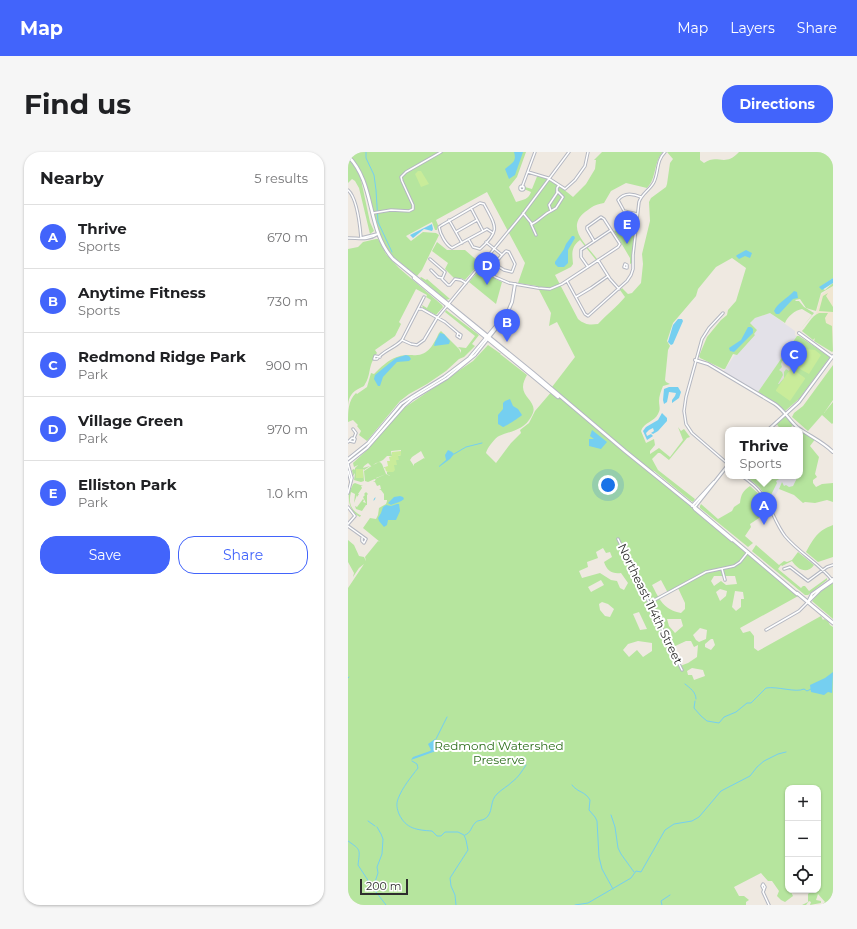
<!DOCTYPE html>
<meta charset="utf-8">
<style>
body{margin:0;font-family:Montserrat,sans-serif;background:#f6f6f6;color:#202124}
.controls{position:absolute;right:12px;bottom:12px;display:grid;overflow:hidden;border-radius:8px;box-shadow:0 1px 3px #0004}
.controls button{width:36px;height:36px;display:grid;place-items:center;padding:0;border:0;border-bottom:1px solid #e0e0e0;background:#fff;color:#202124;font:20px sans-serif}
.scale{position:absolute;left:12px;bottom:10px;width:48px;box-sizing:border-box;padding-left:4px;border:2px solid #2e2e2e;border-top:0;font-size:11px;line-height:14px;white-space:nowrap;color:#2e2e2e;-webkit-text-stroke:3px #fff;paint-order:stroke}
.you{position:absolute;left:260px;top:333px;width:14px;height:14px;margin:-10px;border:3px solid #fff;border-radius:50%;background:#1a73e8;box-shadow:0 0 0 6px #1a73e833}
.badge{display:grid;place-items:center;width:26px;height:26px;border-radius:50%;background:#4264fb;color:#fff;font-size:13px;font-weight:700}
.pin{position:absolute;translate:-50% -33px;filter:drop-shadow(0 1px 2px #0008)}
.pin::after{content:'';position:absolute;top:21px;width:14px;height:12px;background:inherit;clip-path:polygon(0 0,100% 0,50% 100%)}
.popup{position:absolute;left:377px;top:275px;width:78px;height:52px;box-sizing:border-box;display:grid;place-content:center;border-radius:8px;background:#fff;filter:drop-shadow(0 1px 3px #0005);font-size:13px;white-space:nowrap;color:#757577}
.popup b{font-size:15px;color:#202124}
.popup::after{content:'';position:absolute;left:50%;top:100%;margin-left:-8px;border:8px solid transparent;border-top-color:#fff}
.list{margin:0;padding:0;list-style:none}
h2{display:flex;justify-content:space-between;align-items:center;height:52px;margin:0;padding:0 16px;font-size:17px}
h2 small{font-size:13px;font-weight:400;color:#757577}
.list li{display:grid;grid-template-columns:26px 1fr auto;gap:12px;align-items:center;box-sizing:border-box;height:64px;padding:0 16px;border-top:1px solid #e0e0e0}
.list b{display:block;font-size:15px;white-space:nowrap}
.list p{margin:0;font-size:13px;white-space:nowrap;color:#757577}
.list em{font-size:13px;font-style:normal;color:#757577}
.actions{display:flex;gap:8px;padding:12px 16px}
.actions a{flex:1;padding:9px 0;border:1px solid #4264fb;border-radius:16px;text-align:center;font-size:14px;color:#4264fb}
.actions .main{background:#4264fb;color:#fff}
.icon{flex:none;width:22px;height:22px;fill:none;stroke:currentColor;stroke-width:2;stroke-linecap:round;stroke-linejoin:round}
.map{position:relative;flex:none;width:485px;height:753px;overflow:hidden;border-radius:16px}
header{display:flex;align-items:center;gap:24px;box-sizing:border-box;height:56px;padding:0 20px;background:#4264fb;color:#fff}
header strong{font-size:19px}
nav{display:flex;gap:22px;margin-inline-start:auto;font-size:14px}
.intro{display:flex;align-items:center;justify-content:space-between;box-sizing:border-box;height:96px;padding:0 24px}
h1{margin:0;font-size:28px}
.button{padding:10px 18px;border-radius:16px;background:#4264fb;color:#fff;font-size:14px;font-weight:700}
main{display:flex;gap:24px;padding:0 24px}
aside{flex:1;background:#fff;border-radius:16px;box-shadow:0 1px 3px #0004}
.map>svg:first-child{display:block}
.industrial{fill:#e3e1e8}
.education{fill:#f0e6d1}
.green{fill:#b6e59e;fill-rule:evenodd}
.pitch{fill:#c9ec9a}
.plaza{fill:#dfdcd8}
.water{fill:#75cff0}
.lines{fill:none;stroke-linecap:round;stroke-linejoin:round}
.stream{stroke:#75cff0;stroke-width:1}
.minor-casing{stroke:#b4b7c1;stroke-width:3.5}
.tertiary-casing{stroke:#b4b7c1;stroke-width:4}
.secondary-casing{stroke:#b4b7c1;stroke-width:4.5}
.minor{stroke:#fff;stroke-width:1.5}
.tertiary{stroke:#fff;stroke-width:2}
.secondary{stroke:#fff;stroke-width:2.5}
.labels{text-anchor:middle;stroke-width:4;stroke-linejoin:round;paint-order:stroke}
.street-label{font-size:12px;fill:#2e2e2e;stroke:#fff}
.park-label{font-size:12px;fill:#2c6e1b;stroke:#fff}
</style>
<header>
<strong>Map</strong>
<nav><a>Map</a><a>Layers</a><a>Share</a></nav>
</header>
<div class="intro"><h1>Find us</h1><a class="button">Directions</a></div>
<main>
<aside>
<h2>Nearby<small>5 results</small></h2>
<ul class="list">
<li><span class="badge">A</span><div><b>Thrive</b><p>Sports</p></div><em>670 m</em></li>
<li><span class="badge">B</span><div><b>Anytime Fitness</b><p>Sports</p></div><em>730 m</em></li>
<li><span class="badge">C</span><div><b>Redmond Ridge Park</b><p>Park</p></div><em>900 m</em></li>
<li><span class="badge">D</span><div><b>Village Green</b><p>Park</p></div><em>970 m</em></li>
<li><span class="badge">E</span><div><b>Elliston Park</b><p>Park</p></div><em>1.0 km</em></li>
</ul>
<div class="actions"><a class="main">Save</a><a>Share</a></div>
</aside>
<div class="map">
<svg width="485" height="753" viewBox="0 0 485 753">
<rect width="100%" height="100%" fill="#efe9e1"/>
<!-- industrial -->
<path class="industrial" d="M422,161L447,179V183L449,184L410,240L375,220L386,204L409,178L402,171L407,166Z
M436,324H450L447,332L443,335H436L434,331L421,356L416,345L425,330Z"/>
<!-- education -->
<path class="education" d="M485,134V200L454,179L468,162L473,143Z"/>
<!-- green -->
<path class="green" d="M0,0H178L169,25L161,35L168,50C175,48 181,47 183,40L176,37L177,35L184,37L190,22C203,26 214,36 225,45L238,32L247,17L248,8H246L254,0H315C305,11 309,26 299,36L278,31L263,39L256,51C245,53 246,54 237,60C217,76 239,93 249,107L248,108L232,88C223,95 224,101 225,112L223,115L207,123L230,167C237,173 242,173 250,172C259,162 269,155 277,145L272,138L274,136L280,142L284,141L293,131L295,112L294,102L302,69L301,50L303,46L318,35L319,32L322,11L325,7L319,0H352V8L356,11C370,1 376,16 391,0H485V126L472,135L477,138L485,131V134L473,141L468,159L458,156L452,147L447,148L448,149H451L456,155L466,161L452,178L464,163L454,157C447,158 439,165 437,171L422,161L407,166L402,171L409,178L406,182L407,183L389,203L385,202L377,217H375L352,206L351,204L359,185L373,168L379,163L380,158L388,149L398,116L384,106L368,115L350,137L348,144L325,171L319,189L322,194L320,198L317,228L318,230L322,232L315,234C313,239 311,244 311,249C311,254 313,257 310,262C306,270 296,270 293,279L298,291L306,287L307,293L302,299V302L311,296L322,305L335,288L330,275L333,279L336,277L342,285L339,286L321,308L312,301H310L304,307L310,318L347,347L345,350L343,349L305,318L309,325L452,443L392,476L395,481L402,479L406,484V496L410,499L473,464L475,468L476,467L480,469L482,473L485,475V753H474L477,750L470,742L468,748L473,749V751L462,753L463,750L461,749L458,753H454L460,750V742L464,738H470L471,699L470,636H440V738H442L445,744L437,750L433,748L429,744L431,739L424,729H420L413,721L386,735L391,744H396L401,748L398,750V753H0V436L16,412L11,416L5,425L6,421L0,410V388L6,393L11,404L16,405L18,409L17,405L30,389L32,390L15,376L22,366L28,367L30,363L31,356L38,352L39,349V348H36V342L33,338H31L33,337L32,333L29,334L27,330L25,329H27L28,326L38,322L42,324L39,322V320L36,315H37L38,319L40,320H45L46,313L50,304L53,303V298L43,299L44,304H39L35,308L23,314L20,311L16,314L15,316L22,314L16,318L15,317L16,329L13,330L6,328L7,321L5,324L4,318L6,317L7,318V316L10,313L6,315L5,311L19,298H18L56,256L125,209L140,193L153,202H152L179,223C177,227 175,230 175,235C175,247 192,251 183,265C176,278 163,279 151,284C147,286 139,296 138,301L148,311L163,291L173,281L172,278L181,271L187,259L205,238L204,235L227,205L209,170L201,174L203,161L189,134L170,131L177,111L139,40L88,68L90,73L89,78H87L84,70L58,84L63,89L75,80L88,81L91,83L74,118L69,124L43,103L34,88L33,89L14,23L0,4ZM73,299L77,307L76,306L66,312V314L62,308L64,305ZM255,396L258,401L262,400L264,405L256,410C259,419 264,422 273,421L280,431L276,438L272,436L269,429L263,428L252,421L234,426L231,419L240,415L239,410L250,406L248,400ZM366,424H387L389,432L378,433L373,429L366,434L363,429ZM253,428L256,433L243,440L240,435ZM313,428L320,441L330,436L337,451V457L333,461C316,458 311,447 304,433ZM372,437L379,439L378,444L372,449L368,440ZM387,439L395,440L396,447H393V455L388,459L384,455ZM254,450L260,452L266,457L262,465L257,464L252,458L251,452ZM291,460L299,477L292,478L285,462ZM319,467H333L335,474L327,481L321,474ZM352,476L359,478L358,487L351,490L348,488L345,483ZM363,487H365L367,493L363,498L357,495V492ZM290,489L304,491V499L295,505L289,498L281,505L275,498L280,492ZM338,489H343L346,495L350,493L349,505L340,511L332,514L323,496ZM344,516L355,518L357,524L346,528L344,523H340L339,519Z
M0,5L12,23L22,70L26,79L22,82L11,36L7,29L4,27L0,31Z
M282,72H287L284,111L282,112V106L266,79Z
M28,87H30L38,102L51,116L94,153L95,155L88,163L75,156L74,153L79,156L83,148L78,145L79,143L68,137L51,170L53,172L47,184L27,198L29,201L25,206V208C21,215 22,225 17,232C16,235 15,234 12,236C4,240 1,244 0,253V97L10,95L15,90Z
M89,90L99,98H117L132,111L117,128L113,126H106L97,117L100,111L84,99Z
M133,116L146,126L154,130L148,152L121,130Z
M73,125L78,128L79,127L102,147L98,148L72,126Z
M480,141L478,144L485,155V160L471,159L475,144Z
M98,158L131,183L124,192L127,194L116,205L111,207L98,219L79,232L61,242L52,249L19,289L11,283L13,279L9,274L10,273L5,268L0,270C0,259 0,249 8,241L9,242L19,235L23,221L26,222C32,216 40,208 49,205C54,203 59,203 64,203C80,205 85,193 91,181L93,179L111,197L113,201V198L110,195L118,196L127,184L97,160Z
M471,161H480L477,166L478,171L484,174L485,199L484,200L466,189L467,186L465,188L454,179C460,173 463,164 471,161Z
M449,184H451L482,205L451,247L437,259L429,252L410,240Z
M485,213V248L476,261L485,250V271L484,272L474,263L460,279L444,265L446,261L455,254Z
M438,262L446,272L440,278H433L428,271Z
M456,279L468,286L462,294L471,305L467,322L469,325L465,328V331L468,335L474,332L485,331V350L479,348L467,351L457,350L455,351L446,343L431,337L434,330L436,334L438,333L441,335L445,334L450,324H452V319L455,311L452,308V285Z
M32,310L34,312L38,322L20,330L17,329L16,319L28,311Z
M402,324H436L428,329L429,331L421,347L418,341L417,343L411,335L400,326Z
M7,331L15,334H13L14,336L10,342H11L9,345V343L6,351L7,342L3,340C0,351 3,358 12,363H13L12,365C3,361 0,351 1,341C2,338 4,335 5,332Z
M402,334L413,344L418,355L411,366L402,372L403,375L397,384L405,391L400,395L352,356V354L353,352L370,367L384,359L386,355L392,351C393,342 395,339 402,334Z
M18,340L20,342L19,343V353H18L14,359L8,357L7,354L9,355L15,347L16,348L15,350L18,351L15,345L17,343L16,342Z
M485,373V405L470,410L458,400C466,386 469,379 485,373Z
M408,393L431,413L436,409L439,410L444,408L450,400L466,413C459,423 449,417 444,409L434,414L433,413L430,417L453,436L455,434H457L461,439L479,426V428L460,443H457L405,400L404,399Z
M484,431L485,432V467L464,449L471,441Z"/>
<!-- pitch -->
<path class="pitch" d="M70,19H73L81,32L73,35L67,22Z
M456,197L467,198L473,203L461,222L452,217L442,209L449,200Z
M443,216L457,226V227L442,249L428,239V238Z
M53,299V303L50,304L51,308H48L49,313H46L47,318L45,320H40L38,319L37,315L40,314L39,309H42L41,305L44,304V300Z
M8,317H15V326H8Z"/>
<!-- plaza -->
<path class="plaza" d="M434,209H437L444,214L441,219L438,217L436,220V226L431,232H430L435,223L434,220L431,218L434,215L433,212Z"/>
<!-- water -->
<path class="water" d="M166,0H175L167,23L161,27L157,17C164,11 169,10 166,0Z
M84,72L85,77L84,79L76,77L65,86L62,83Z
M224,84H226L227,86L220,98V111L216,115H210L207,112V110L216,97L218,92Z
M398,98L404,101L402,106L397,104L391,107L388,104L389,103Z
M485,126V131L474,138L471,135Z
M446,139L449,140L450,146L445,147L431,162H428L426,159C429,151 440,146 446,139Z
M330,167H334L335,169L325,192L323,193L320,190L325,173Z
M400,175H403L405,177V181L386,200L382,199L381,196L393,188Z
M92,181L96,182L102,189L101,192L86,194L87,190Z
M58,203L61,204L63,207L61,209L49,210L35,225L32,234H30L26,227L27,223L48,206Z
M321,235H330L333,240L331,246L324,251V248L327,244L328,241L321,240L319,250L316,252L315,248L316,237Z
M162,247L165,254L170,257L174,263C172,265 157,275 155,275L150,272V263L155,257V251L157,249Z
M314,261L319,266V269L310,279L305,282L303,281L306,279L305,276L301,278L298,281L299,284L303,282L305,284L299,288L295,279L298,275L310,268Z
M244,278L259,290L253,297L241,294V287H246L242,284Z
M100,298L104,300L106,302L102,307L91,315V314L98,308L97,303Z
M52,344L55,345L56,347C53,350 47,351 43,353L40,351L46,345Z
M49,352H51L52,359L48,368H40L39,373L36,375L31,369L30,366L33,361L35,355L38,353L43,354Z
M485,520L484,541L480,540L476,543L463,540L462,533L477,526Z
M87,587L88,589L87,592L88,599L63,608L65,605L82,599L83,598L80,592Z"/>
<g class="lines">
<!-- stream -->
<path class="stream" d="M18,0V6L26,23L28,38L30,70L44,100
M106,302L118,295L134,291
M26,348L27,346
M0,526L1,525
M337,532C342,536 348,540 348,547
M347,549L346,556L353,564L359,569L371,571L376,565L388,560L399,551H403L418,536C429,534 448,541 456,537L459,539L463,537
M88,587L99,565
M64,609L69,612L70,616C63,625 54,636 50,647C48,652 49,657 51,662C58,677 69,678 84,679L89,684H93L97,680H110L116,683L118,688L120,698L102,726L103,734L107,743L108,753
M224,633C230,641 237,639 242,648L241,658L247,665L249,669L251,705L254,717L265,737
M263,663L267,675L270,696L273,702L286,720
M20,669L27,674
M117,683C123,681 123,675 127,671C130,667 135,670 140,664C145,657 142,649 149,642C154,637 160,634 164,630C170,626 174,619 178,613
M0,689C13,698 12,697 10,713L25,736L38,753
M25,736L30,721L29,715L34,702L35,687L33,682L29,675
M227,753L240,751L283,726L288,719L293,720L317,678L326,672L344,669L351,665L373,639L402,624L409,615L416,609L430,602L438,600
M314,753L313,749L322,743"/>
<!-- minor casing -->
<g class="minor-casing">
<path id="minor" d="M180,20L200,26L217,37L227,28L237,14L240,0
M172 36a2 2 0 1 1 4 0a2 2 0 1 1-4 0Z
M174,35L187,0
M0,38C9,46 12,74 13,86
M123,56L135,79
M203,59L208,56L215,45L209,39
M25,61L43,58L61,59L65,57V53L54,29L53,25L58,20L93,0
M175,61L184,72C192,68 196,62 203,59L201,53L209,41V36L211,33
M289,62L276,59L270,48C276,40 284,41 293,45
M101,68L114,91
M183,72L188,83
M108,80L129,68
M0,86C11,86 20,89 30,82
M13,86L29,82
M121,88L125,95L132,97C153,78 148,75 136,52L132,51L94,73L91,75C92,82 98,93 104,96L139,77L145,81
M138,90L154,103L148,110V113L156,118L164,120L167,112L161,100L158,99L154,103
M82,107L97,120L94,127L100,133H102L107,127L113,128L118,131
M250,108L262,127L271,137
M277,112L279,113V116L276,115Z
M133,113L147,125L161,131L190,136L202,137L214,132L270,95L272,92L256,67L253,65L239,75V77L246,89
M240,115L233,105V98L263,78
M83,118L90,125L94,126
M219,129L237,162L240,164L279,129L283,123L285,117V103L291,50C294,41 302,38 306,30C311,19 308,9 317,0
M228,145L243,136L260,124
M71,157H74L97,170L110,181L109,184L112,186L113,183L110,181
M375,161L361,176L354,187L338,245L336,259L338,272L344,281L380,312
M54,188L63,192L69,193L76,188L89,166L174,63L221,0
M32,205L27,204L26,207H29C36,198 47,196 54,188L76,145
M5,277L8,281L6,286
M0,290L4,286L7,287L6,290L2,289
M0,319L3,330
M394,324C401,329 408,334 413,341C423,354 427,371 437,384C451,401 471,411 485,429
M0,341L4,326L0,312
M0,355L7,364L0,372
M0,374L18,387L16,391L14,389V386
M270,387L334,518
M374,417L377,428
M436,417L442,415L460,429L479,415L485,413
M301,451L358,420L386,414L392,410L400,400
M418,478L451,459L460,450
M416,738L414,734L415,732L417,735L415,740L421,753"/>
</g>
<!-- tertiary casing -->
<g class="tertiary-casing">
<path id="tertiary" d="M451,181L484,205
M347,208L360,212L427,252C436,258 441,268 449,275C461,284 474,289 485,300
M420,278L451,250L485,204
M0,307L20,291L53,252L65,244L96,225L121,206L158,162
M0,311L19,296L56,254L64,247L99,226L127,203L158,164L164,150L167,132
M344,354L366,330
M346,356L380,313
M460,450L464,442L485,427
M460,450L472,438L485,429"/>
</g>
<!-- secondary casing -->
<g class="secondary-casing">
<path id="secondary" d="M0,4C28,32 18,77 45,107L185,221L277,299L350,358L449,442
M66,126L210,245
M347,357L384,388
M449,441L485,471"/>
</g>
<!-- minor -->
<use href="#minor" class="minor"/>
<!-- tertiary -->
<use href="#tertiary" class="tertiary"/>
<!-- secondary -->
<use href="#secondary" class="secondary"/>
</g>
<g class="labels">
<!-- street labels -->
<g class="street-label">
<text transform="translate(302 452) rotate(64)" y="4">Northeast 114th Street</text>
</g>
<!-- park labels -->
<g class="park-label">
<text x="151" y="598">Redmond Watershed<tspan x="151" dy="14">Preserve</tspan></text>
</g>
</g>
</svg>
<div class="controls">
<button>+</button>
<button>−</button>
<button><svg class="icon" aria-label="locate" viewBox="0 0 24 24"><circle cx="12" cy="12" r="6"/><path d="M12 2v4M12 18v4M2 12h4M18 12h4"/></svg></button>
</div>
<div class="scale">200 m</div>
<div class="you"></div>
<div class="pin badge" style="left:416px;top:373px">A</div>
<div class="popup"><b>Thrive</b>Sports</div>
<div class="pin badge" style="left:159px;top:190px">B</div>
<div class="pin badge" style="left:446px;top:222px">C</div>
<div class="pin badge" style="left:139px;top:133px">D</div>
<div class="pin badge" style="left:279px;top:92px">E</div>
</div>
</main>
